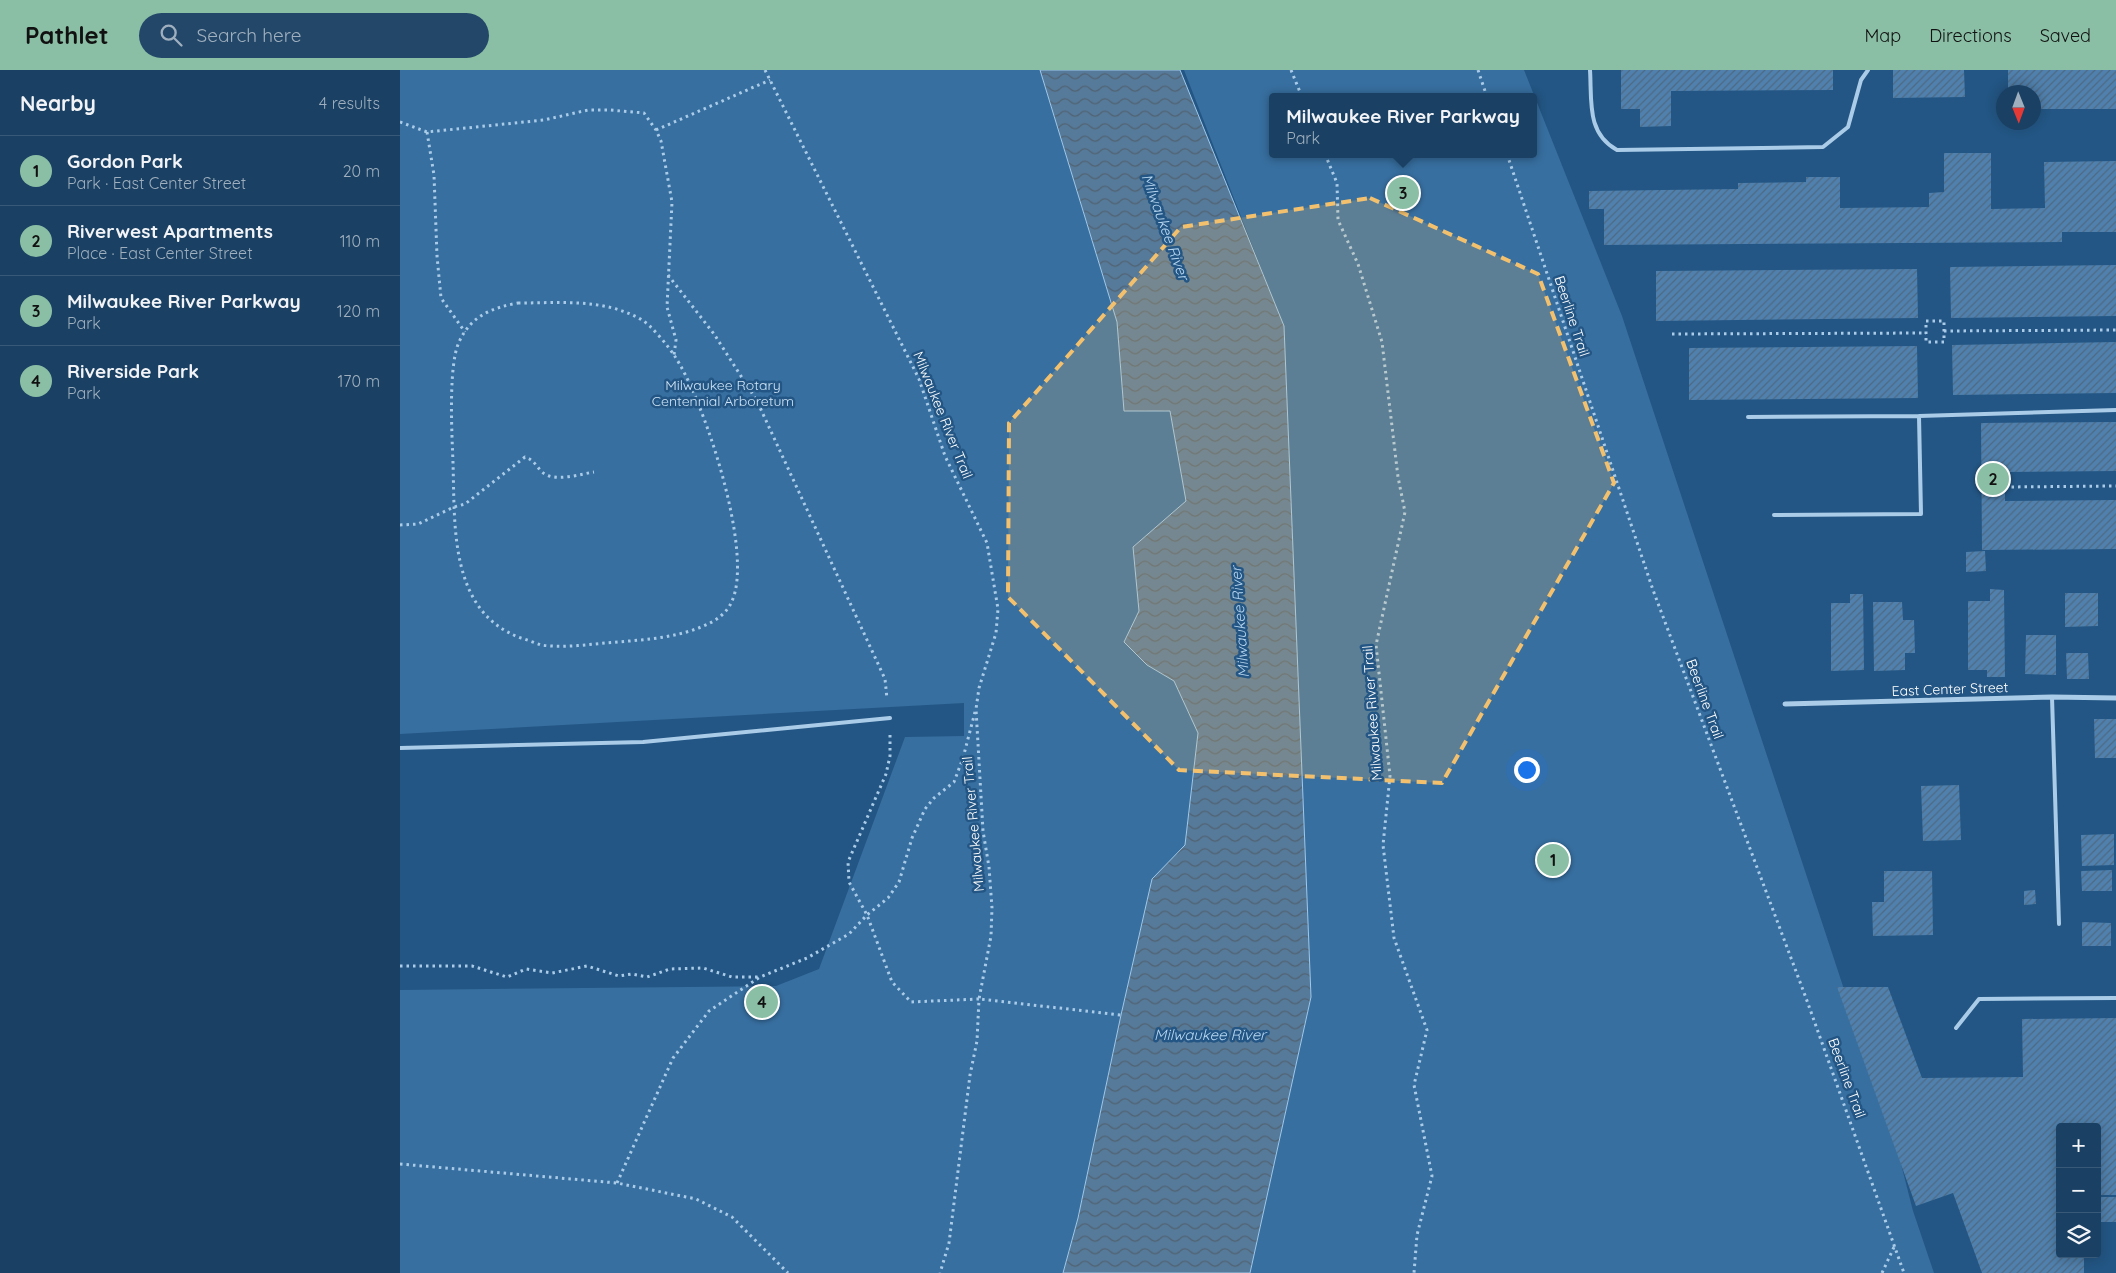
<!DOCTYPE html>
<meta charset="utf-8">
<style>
body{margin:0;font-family:Quicksand,sans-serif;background:#234769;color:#f1f3f6}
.controls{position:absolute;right:15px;bottom:15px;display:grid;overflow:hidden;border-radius:5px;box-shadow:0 2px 12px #0003}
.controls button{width:45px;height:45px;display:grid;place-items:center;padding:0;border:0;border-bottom:1px solid #385978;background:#1a4063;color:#f1f3f6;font:25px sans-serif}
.compass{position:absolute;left:1596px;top:15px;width:45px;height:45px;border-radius:50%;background:#1a4063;box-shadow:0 2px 12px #0003;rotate:179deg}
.you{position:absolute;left:1126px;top:699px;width:18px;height:18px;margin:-12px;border:4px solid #fff;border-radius:50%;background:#1a73e8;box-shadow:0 0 0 8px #1a73e833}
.badge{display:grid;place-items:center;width:32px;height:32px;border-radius:50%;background:#8abfa5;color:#111;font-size:16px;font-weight:700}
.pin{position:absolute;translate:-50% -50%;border:2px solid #fff;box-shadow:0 1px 5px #0006}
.popup{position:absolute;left:869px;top:23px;width:268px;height:65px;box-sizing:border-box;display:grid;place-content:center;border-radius:5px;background:#1a4063;filter:drop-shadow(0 1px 4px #0005);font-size:16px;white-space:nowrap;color:#9fafbe}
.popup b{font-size:19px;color:#f1f3f6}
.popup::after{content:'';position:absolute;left:50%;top:100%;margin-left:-10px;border:10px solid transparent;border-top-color:#1a4063}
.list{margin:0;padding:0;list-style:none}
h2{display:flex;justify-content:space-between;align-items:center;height:65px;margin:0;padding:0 20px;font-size:21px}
h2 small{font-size:16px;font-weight:400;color:#9fafbe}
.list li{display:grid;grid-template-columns:32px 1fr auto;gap:15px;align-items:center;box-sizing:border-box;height:70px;padding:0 20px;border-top:1px solid #385978}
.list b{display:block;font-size:19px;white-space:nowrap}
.list p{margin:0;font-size:16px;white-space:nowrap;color:#9fafbe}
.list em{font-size:16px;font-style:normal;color:#9fafbe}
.icon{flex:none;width:28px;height:28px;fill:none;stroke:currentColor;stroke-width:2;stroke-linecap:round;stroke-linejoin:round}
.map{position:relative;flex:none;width:1716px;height:1203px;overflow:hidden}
header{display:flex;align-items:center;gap:30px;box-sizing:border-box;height:70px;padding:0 25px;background:#8abfa5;color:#111}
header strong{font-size:24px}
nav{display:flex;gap:28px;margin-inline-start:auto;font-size:18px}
.search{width:350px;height:45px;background:#234769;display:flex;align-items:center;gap:12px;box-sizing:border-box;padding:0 18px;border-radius:28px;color:#9fafbe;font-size:19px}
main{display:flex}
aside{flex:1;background:#1a4063}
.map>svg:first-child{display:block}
.green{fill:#376fa0;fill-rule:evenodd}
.water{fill:url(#water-waves);stroke:#a0c8e9}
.building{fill:url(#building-hatch)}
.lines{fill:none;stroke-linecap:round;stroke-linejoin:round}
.path{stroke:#abcce8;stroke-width:3;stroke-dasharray:2.5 4;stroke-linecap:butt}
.service{stroke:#abcce8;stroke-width:4}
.minor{stroke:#abcce8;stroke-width:5}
.marked{fill:#f3c16e;fill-opacity:0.2;stroke:#f3c16e;stroke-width:4;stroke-dasharray:10 6;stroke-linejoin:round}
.labels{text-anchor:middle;stroke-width:5;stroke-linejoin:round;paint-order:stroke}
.street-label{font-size:14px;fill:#fff;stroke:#235684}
.park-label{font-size:14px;fill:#cfe4f6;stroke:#235684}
.water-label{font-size:15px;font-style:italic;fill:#b7d6f0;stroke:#235684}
</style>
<header>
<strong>Pathlet</strong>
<div class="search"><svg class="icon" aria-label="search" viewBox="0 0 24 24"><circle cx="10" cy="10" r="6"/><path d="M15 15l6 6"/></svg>Search here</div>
<nav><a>Map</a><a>Directions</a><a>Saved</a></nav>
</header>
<main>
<aside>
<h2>Nearby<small>4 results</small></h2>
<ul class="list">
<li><span class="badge">1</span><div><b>Gordon Park</b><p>Park · East Center Street</p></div><em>20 m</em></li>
<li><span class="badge">2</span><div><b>Riverwest Apartments</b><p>Place · East Center Street</p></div><em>110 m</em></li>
<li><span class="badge">3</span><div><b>Milwaukee River Parkway</b><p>Park</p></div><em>120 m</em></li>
<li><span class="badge">4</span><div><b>Riverside Park</b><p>Park</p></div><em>170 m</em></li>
</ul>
</aside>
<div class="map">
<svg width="1716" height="1203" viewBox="0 0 1716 1203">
<defs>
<pattern id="water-waves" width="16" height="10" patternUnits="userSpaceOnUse" patternTransform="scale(1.25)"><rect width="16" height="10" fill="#567a9a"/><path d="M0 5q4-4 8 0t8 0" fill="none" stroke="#516373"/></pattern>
<pattern id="building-hatch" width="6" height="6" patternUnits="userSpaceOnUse" patternTransform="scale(1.25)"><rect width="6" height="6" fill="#5081ae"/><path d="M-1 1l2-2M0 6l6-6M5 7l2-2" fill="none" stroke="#4e6982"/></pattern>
</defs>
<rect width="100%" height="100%" fill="#235684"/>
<!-- green -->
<path class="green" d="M0,0H640L717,252L724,341H770L786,431L733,477L739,541L724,572L747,595L774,611L798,663L785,775L752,810L721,945L678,1148L663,1203H0V920L376,916L419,899L505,667L564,666V633L0,664Z
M784,0H1124L1222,246L1499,1086L1513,1141L1534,1203H850L911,927L884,257ZM873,27H1133V84H873Z"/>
<!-- water -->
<path class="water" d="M640,0H780L884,256L911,927L850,1203H663L678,1148L721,945L752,809L785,775L798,663L774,611L747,595L724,572L739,541L733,477L786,431L770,341H724L717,252Z"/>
<!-- building -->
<path class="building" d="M1221,0H1433V20L1271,21V56L1240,57V39H1221Z
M1493,0H1564L1565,27L1493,28Z
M1608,0H1716V39H1634V22H1608Z
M1544,83H1591V139L1645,138L1644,92L1716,91V162H1662V172L1204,175V139H1189V121L1338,119V113L1406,112V107H1440V138L1529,137V123L1544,122Z
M1716,195V246L1551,248L1550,197Z
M1517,199L1518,248L1256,251V201Z
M1716,272V323L1553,325L1552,275Z
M1517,276L1518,328L1289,330V278Z
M1716,352V401L1605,402V431L1716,430V479L1582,480L1581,353Z
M1585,481L1586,501L1566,502V482Z
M1590,519L1604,520L1605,607H1587V600H1568V531H1590Z
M1665,523H1698V556L1665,557Z
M1450,524H1463L1464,600L1431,601V533H1450Z
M1473,532H1502L1503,550H1514L1515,583H1505V600L1474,601Z
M1626,565H1656V605L1625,604Z
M1666,583H1688L1689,609H1667Z
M1694,649H1716V688H1695Z
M1559,715L1561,770L1523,771L1521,716Z
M1714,764V795L1682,796L1681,765Z
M1712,800V821H1682L1681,801Z
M1484,801H1532L1533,865L1473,866L1472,832H1484Z
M1635,820L1636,834L1624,835V821Z
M1682,852L1711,853V876H1682Z
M1437,917H1488L1522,1008L1623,1007L1622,949L1716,948V1125H1697V1057H1660V1184H1684V1203H1582L1553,1123L1516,1136Z
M1697,1127H1716V1152H1697Z"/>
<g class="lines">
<!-- path -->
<path class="path" d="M365,0L519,309L545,386L587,473L598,539L596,563L579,618L576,639L583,761L589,797L592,838L591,866L579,929L721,945
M891,0L902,27
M1078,0L1087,27
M0,52L27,62L144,50L188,40H210L244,43L256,60L261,71L272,132L267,237L276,270L274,285
M256,60L370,10
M27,62L34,105L37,186L41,228L65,262
M925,84L937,113L938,150L958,194L982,272L998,407L1005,442L976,575L990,706L983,775L994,868L1027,960L1014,1015L1032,1106L1017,1165L1014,1203
M1107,84L1253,520L1406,928L1504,1203
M268,205L314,264L357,331L485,609L487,629
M118,233C159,233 205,228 242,250C251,255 268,276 274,285C303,327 356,486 331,533C327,542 317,550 308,554C276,569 240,570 205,573C184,575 162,578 141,575C135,573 128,570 121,568C49,542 55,456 53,393C52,365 48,296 59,272C71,246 91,238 118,233Z
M1526,251H1544V272H1526Z
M1544,261L1716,260
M1272,264L1526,263
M1605,417L1716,416
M0,455L18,454L54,437L65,434L125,387C134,390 136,396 142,402C154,413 180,404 194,402
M490,665V686L486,704L448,792L449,812L467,845L492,912L511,932L579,929L577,971L570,1005L549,1173L540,1203
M0,896H72L107,907L126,899L152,903L187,896L219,906L232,904L247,907L270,899L303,898L332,907H359
M0,1094L217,1113L296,1129L332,1147L388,1203
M217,1113L273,988L309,941L360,907L407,888L449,864L467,845L488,828L499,812L512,768L525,739L534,728L554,712L563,688L575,642
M1482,1203L1494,1177"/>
<!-- service -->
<path class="service" d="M1190,0C1192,30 1186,63 1217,80L1423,77L1448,57L1461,10L1468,0
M1348,347L1519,346
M1374,445L1521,444L1519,346L1716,340
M1652,627L1659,854
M0,678L243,672L490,648
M1556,958L1579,929L1716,928"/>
<!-- minor -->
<path class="minor" d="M1385,634L1652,627L1716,628"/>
</g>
<!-- marked area -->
<path class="marked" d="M970,128L1138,204L1214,413L1042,713L779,700L608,527L609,353L781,157Z"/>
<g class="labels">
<!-- street labels -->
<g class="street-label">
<text transform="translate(1172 246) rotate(72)" y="5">Beerline Trail</text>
<text transform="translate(543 345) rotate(68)" y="5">Milwaukee River Trail</text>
<text transform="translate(1550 619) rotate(-2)" y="5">East Center Street</text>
<text transform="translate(1305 629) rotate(70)" y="5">Beerline Trail</text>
<text transform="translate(972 643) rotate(-94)" y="5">Milwaukee River Trail</text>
<text transform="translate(573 754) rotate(-95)" y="5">Milwaukee River Trail</text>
<text transform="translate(1447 1008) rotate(70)" y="5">Beerline Trail</text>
</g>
<!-- park labels -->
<g class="park-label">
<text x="323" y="320">Milwaukee Rotary<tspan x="323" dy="16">Centennial Arboretum</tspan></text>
</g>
<!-- water labels -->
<g class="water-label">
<text transform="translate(765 157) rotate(70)" y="5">Milwaukee River</text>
<text transform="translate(840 552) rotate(-94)" y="5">Milwaukee River</text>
<text x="810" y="970">Milwaukee River</text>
</g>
</g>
</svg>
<div class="controls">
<button>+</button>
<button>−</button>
<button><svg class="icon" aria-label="layers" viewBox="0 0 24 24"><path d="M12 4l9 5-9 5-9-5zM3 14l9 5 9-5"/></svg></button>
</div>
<svg class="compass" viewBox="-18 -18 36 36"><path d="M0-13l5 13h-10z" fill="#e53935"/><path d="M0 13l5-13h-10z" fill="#9fafbe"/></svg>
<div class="you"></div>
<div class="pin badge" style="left:1153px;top:790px">1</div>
<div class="pin badge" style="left:1593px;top:409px">2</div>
<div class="pin badge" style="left:1003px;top:123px">3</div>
<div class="popup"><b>Milwaukee River Parkway</b>Park</div>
<div class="pin badge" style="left:362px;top:932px">4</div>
</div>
</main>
